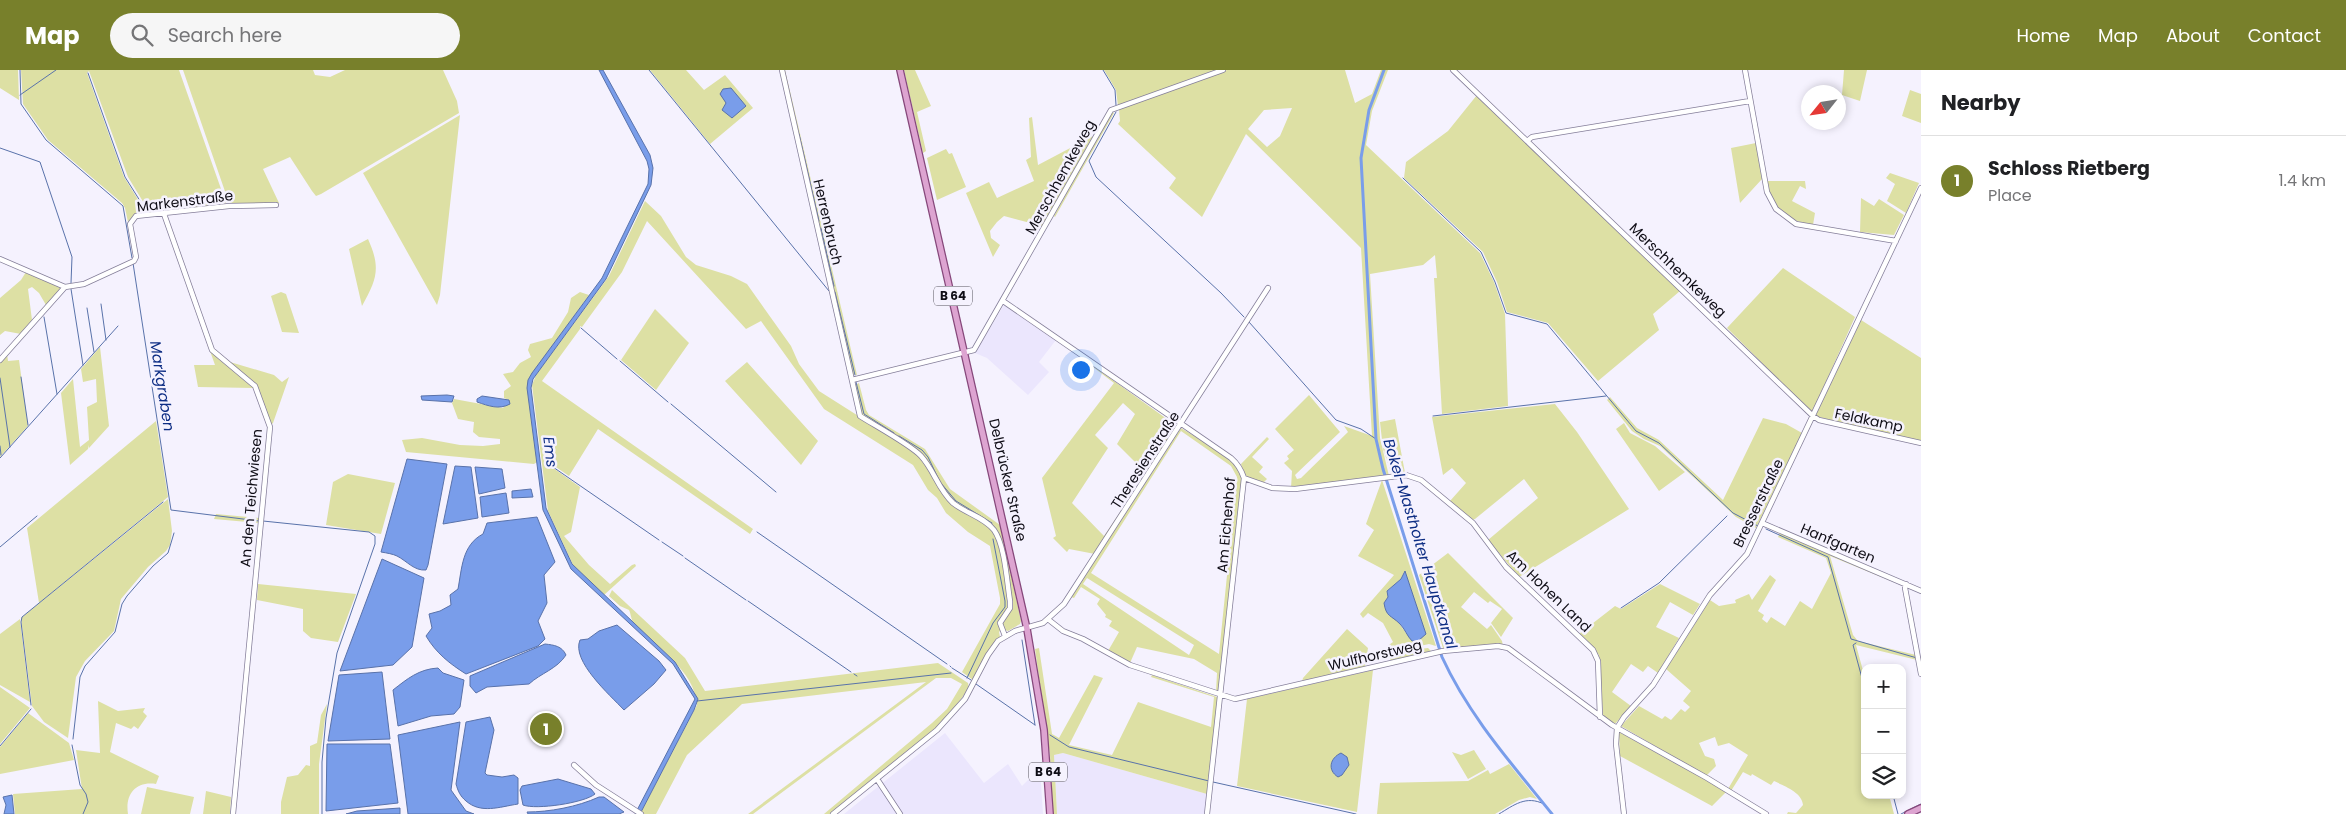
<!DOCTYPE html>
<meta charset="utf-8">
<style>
body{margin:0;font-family:Poppins,sans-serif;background:#f6f6f6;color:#202124}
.controls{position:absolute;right:15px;bottom:15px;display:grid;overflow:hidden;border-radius:10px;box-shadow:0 2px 8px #0003}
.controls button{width:45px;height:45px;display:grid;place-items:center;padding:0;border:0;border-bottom:1px solid #e0e0e0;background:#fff;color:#202124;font:25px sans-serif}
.compass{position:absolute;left:1801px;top:15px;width:45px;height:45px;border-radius:50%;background:#fff;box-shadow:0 2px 8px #0003;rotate:240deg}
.you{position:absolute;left:1080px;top:299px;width:18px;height:18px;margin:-12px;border:4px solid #fff;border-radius:50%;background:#1a73e8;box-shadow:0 0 0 8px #1a73e833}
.badge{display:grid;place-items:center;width:32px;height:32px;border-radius:50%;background:#78802b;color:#fff;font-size:16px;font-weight:700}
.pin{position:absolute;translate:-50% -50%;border:2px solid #fff;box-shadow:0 1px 5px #0006}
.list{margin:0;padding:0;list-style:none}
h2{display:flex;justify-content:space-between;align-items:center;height:65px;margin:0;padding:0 20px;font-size:21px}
h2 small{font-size:16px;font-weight:400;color:#757577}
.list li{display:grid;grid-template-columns:32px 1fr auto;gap:15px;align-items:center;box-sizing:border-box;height:90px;padding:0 20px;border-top:1px solid #e0e0e0}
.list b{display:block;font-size:19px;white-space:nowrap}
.list p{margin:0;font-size:16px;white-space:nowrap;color:#757577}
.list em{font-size:16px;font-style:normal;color:#757577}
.icon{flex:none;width:28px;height:28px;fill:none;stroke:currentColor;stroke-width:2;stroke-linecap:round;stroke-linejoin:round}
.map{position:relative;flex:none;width:1921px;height:744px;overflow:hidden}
header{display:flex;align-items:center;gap:30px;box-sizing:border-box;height:70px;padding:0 25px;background:#78802b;color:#fff}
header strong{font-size:24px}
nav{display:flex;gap:28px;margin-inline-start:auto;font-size:18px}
.search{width:350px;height:45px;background:#f6f6f6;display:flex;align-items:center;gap:12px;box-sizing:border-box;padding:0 18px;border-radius:28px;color:#757577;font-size:19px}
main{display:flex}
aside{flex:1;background:#fff}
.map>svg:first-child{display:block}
.built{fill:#ebe6fd}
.green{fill:#dde0a4;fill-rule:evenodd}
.water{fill:#799dea;stroke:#5972aa}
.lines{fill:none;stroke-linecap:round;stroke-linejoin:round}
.stream{stroke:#5972aa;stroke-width:1}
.canal{stroke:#799dea;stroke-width:3}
.minor-casing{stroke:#857f9a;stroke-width:6}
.major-casing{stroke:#86487b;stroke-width:8}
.minor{stroke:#fff;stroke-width:4.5}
.major{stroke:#dda4d1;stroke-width:5.5}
.labels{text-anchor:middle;stroke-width:5;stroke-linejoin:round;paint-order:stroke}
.shield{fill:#f5f2fe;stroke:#54525c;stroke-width:1}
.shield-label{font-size:12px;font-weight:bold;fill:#0f0d16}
.street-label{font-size:14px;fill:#0f0d16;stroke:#f5f2fe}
.water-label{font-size:15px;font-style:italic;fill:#0d2d84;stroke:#f5f2fe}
</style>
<header>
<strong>Map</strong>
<div class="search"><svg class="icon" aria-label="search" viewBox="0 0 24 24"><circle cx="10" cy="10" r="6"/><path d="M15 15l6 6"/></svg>Search here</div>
<nav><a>Home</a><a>Map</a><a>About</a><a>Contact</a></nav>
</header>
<main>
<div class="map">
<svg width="1921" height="744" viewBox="0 0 1921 744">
<rect width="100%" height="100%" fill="#f5f2fe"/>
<!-- built -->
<path class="built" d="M1004,235L1056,270L1039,292L1049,302L1028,325L987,288L975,283Z
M945,663L984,713L1008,694L1022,716L1040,698L1043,744H844Z
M1063,683L1207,724L1205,744H1057L1054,685Z"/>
<!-- green -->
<path class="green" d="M0,0H18L19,30L0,18Z
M21,0H179L226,133L150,143L128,107L89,1L87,3L124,107L147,144L136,145L128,152L125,138L122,133L48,70L23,34Z
M183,0H313L315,5L330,7L345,0H443L457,31L459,43L321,124L316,126L312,121L290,87L263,99L279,133H229Z
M650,0H686L704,20L725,5L753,38L710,74Z
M782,0H785L857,305L851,304Z
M904,0H915L931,36L917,42L926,81L923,83Z
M1104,0H1218L1118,36L1116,20Z
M1227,0H1345L1355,33L1372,24L1381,0H1388L1372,41L1366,75L1480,183L1494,212L1505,244L1508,336L1442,344L1434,208H1437L1435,185L1423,195L1370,204L1380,368L1389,406L1291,418L1292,401L1284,393L1289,389L1287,386L1294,380L1275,359L1309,325L1340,362L1295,405L1297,409L1301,408L1348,362L1344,356L1372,366L1361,178L1246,64L1202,147L1169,118L1176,108L1118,54L1120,51L1119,39ZM1292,38L1280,66L1267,77L1248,59L1264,40Z
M1844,0H1867L1860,31L1842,25Z
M1910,20L1921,24V53L1902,46Z
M1477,25L1680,221L1653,244L1659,260L1598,311L1548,253L1507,242L1497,212L1483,182L1404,108L1406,92L1448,61Z
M1112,42L1114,43L1055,147L1054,146Z
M460,45L440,225L437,235L363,103Z
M1032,47L1038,95L1093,66L1042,156L1004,146L997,152L990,161L991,168L1000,175L993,187L966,123L989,112L997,128L1034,111L1026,90L1031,87L1029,48Z
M1756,73L1762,109L1740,133L1731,78Z
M946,79L949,84L952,83L966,117L937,130L927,88Z
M1890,103L1919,113L1906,143L1887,131L1895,114L1886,108Z
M1766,111H1805L1806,119L1800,116L1792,131L1815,143L1813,155C1787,151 1771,138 1766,111Z
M1861,128L1874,136L1879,129L1904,145L1894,165L1860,162Z
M645,131L661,146L686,187L696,195L731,206L747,214L791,276L799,294L819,321L860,347L855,315L859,313L866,340L869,345L925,379L950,419L1000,455L1021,551L1020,554L1008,561L1002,559L999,562L1000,567L986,584L973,610L962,602L1000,534V528L990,476L968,462L946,443L937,428L928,420L913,395L824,339L761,251L746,259L647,151L622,202L582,257L580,256V259L542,311L753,459L750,464L598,359L569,406L550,393L549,395L580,417L571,462L564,466L589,495L610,514L632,495L635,494L636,496L604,525L574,497L548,441L532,315L536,305L609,206Z
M368,169C381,198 377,209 362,236L349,179Z
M1783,198L1855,247L1812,343L1727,258Z
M26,202L60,216V220L46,235L39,223L32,217L28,219L32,250L21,264L5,261L0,265V228L21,210Z
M281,222L286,224L299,263L282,262L271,226Z
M580,222L589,225L528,310L537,392L534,394L406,382L402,370L422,368L460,375L483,376L500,374V369L479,367L473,362L474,352L458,349L452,333L454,329L503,338L509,330L504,328V321L511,316L503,304L513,302L520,293L531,287L528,280L530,274L552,268L568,242L571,228Z
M655,239L689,273L656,320L621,290Z
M1861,250L1921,288V372L1815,346Z
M100,277L109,356L89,378V375L88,379L70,395L61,323L73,309L80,377L89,370L87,337L97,332L96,309L83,312L81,299Z
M1068,278L1178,357L1148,402H1145L1117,374L1135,344L1123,333L1095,365L1108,378L1072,433L1104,466L1145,405V406L1095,484L1069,479L1067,482L1053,468L1056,466L1042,408L1114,313Z
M210,281L254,318L198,317L194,295H215Z
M7,284L8,291L19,290L28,356L0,387V292Z
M230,292L274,305L282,312L289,307L273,353L271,355L256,315Z
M747,292L818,371L801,395L725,311Z
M1610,327L1637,358L1659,370L1723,430L1763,348L1786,354L1802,363L1756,458L1736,447L1660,376L1644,369L1632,361L1607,330Z
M1555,334L1577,362L1629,439L1519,507L1488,470L1538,428L1524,409L1475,449L1472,450L1450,431L1466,413L1452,398L1443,405L1432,347Z
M1395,349L1405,403L1392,405L1383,379L1380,352Z
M156,351L168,427L39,533L27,458Z
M1624,353L1630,363L1655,376L1685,402L1659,421L1616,359Z
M1181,358L1231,388L1237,394L1242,406L1219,622H1216L1217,603L1194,589L1137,577L1130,593L1108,581L1119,562L1109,556L1112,551L1105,547L1106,545L1097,534L1100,529L1081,517L1074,528L1071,527ZM1181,361L1231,396L1237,407L1219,584L1091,503ZM1087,508L1194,575L1189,585L1083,514Z
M1267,367L1269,369L1252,387L1263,397L1259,402L1267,409L1263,413L1245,407L1241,394Z
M348,404L395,413L381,464L326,455L333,412Z
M1382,410L1436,576L1429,574L1420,576V579L1428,578L1431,581L1391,591L1386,577L1393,572L1383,553L1368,543L1363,548L1360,544L1394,505L1358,486L1374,460L1366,454ZM1404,502L1409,567L1384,533L1388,527L1387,521L1401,509Z
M168,429L172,461L170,475L166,481L148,497L121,529L114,561L85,591L76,607L68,668L44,652L32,636L21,548Z
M216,444L259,448V453L214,449Z
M1780,463L1903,516L1830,486L1853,565L1858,571L1916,585L1917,590L1856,575L1865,608V725H1889L1894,744H1787L1788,742L1796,743L1803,735C1802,722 1784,716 1774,711L1771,715L1752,704L1751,706L1743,702L1731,721L1728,719L1748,685L1729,673L1718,676L1715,667L1699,673L1705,686L1714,689L1716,696L1706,706L1621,656L1639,636L1662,649L1665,646L1671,650L1681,639L1685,642L1690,637L1683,631L1691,621L1666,599L1710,530L1719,536L1736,533L1735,530L1749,524L1752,530L1770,505L1776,510L1758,541L1764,545L1762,549L1767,553L1771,547L1785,556L1800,531L1812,539L1831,503L1826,488L1778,467Z
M1448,483L1513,548L1501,567L1491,553L1502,539L1490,531L1488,533L1474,522L1461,537L1487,559L1491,555L1502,571L1503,576L1443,578L1419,505Z
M258,514L356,524L338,572L311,568L303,561V539L257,530Z
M1660,514L1700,534L1693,545L1670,532L1656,557L1679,568L1658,603L1648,596L1643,602L1631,594L1612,622L1631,636L1614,655L1603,646L1599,585L1579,564L1615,536L1621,539Z
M612,520L685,588L705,621L938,593L968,613L969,618L951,643L936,658L830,744H824L932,653L947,639L962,614L951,608H936L753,744H748L926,612L742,634L687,685L656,744H640L697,635C695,600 655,577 634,554C631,550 631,544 629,540L620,536L609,526Z
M20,549L30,632L0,615V564Z
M1347,559L1368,578L1365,597L1302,612L1303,608Z
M1039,578L1052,664L1059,668L1094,605L1103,608L1069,675L1112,685L1138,632L1211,657L1214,627L1151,607L1152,605L1217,627L1218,630L1207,724L1063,683L1054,685L1057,744H1053L1050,685L1035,579Z
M1373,600L1357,742L1237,716L1247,629Z
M0,617L30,638L0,674Z
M98,631L118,641L145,638L143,642L147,646L138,659L134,656L131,659L116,653L110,682L159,706L156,714C135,711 125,725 128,744H15L13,724L82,719L76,680L100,683Z
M327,634L319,694V744H281V732L287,707L298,705L306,695L310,696V676L317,673L321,645Z
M28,643L69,673L74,690L0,704V677Z
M1619,663H1621L1727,721L1712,736L1620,686Z
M1474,680L1486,699L1468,709L1452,682L1461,685Z
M1509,694L1537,729L1530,727L1519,730L1495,744H1377L1380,713L1468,711L1488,700L1490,704Z
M147,717L194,727L190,744H141Z
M206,721L231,727L230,744H203Z"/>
<!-- water -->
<path class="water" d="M599,0H603L650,85L653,98L651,115L606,209L533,309L531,318L546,438L572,494L675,592L698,629L694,640L640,744H635L695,629L673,594L571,499L543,440L527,318L528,310L532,303L602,208L648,114L649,99L647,91Z
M731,18L746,36L732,48L722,40L726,33L720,24L723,19Z
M447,325L454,326L452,332L422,330L421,326Z
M482,326L509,330L510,334C499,340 489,336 477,332V329Z
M407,389L447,394L428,495L426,500C414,501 407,491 397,486C393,484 387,483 381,482Z
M455,396L471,397L478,448L443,454Z
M475,397L502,399L505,418L479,424Z
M531,419L533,427L512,428V421Z
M506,423L509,443L482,447L480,427Z
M537,447L555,492L544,505L547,533L538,551L545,569L538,576L466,604C450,594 436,583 426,566L432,558L429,544L440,541L451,535L450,525L458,519C462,498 462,475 483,464L487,453Z
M382,489L424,508L412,577L393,595L340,601Z
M1405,501L1426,564L1418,571H1412C1407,566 1405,559 1400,554C1391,545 1386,547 1384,533L1388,527L1387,521L1401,509Z
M617,555L659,591L666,600L654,614L624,640C610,625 571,591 580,570L588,569L599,561Z
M545,574C554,575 562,576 566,585C557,599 541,603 529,614L487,617L476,623L470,616V606Z
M438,598L443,603L464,610L460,637L454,644L431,646L398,656L393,620C407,609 419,599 438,598Z
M382,602L390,669L328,671L339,605Z
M490,647L494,660L485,703L487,705L502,707L514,705L518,708V734C499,737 481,744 466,731C460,726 458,721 456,714L466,652Z
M460,652L451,720L466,741L474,744H408L398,665Z
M327,674H390L398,733L326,741Z
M1341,683L1347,687L1349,695L1342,705L1338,707C1327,700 1330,688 1341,683Z
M558,709L591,719L595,724C584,733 536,740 523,735L520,720L522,716Z
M12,725L14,744H4L6,735L3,727Z
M599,727H604L624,742L619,744H528L527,742C549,742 577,737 599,727Z
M400,738V744H346L357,741Z"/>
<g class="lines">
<!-- stream -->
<path class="stream" d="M20,0L21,34L46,70L123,136L132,188
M649,0L829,221
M1103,0L1115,20L1116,35
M88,3L125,107L147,142
M20,25L56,0
M1116,42L1089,91L1096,107L1221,223L1244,247
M799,64L819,151
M0,78L40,92L72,187L71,213
M1403,108L1481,182L1495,212L1506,243L1547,254L1636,361L1659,373L1733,443L1758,456
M821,158L834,216
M133,193L171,440L259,451
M71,219L83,295
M835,222L855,305
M101,234L106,270
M87,238L94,282
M44,247L57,324
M1249,252L1336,350L1361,359L1376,369
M581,258L617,289
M620,291L668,332
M21,307L28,355
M0,308L10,377
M856,312L864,344L894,363
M671,334L776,422
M1433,346L1606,326
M899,366L922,380L928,387L940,412L956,431L992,453
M0,376L1,385
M0,388L118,256
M550,395L659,470
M263,451L369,462L375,466V474L337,583L326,648L322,692V744
M1766,459L1828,487L1851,569L1917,588
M757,462L947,594
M662,472L683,486
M0,477L37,446
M685,488L746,530
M748,531L851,602
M1621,538L1659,513L1727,446
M1022,570L1035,655
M1856,573L1853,575L1865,619
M950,596L951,597
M952,598L971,610
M854,604L857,606
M967,608L993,553L1005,537V531L993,469
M976,614L1035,655
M697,631L951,603
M31,635L21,552L22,547L163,432
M1050,665L1069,677L1209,711
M73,669L80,607L85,596L115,562L122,534L127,526L153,496L168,483L174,463
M72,675L80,715L86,724L88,732L83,744
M0,676L31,639
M1213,712L1356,744
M1893,725L1898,744
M1499,744C1514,735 1526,725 1544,734
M1901,744L1921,734"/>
<!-- canal -->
<path class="canal" d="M1384,0L1369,40L1361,88L1376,369L1383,399L1442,587C1469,646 1512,694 1552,744"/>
<!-- minor casing -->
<g class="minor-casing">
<path id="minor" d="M782,0L860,346C874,355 911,375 921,386C934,400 938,419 953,433C965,443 984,447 994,460C1005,475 1007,513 1010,531V538L1000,553L1005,566
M1453,0L1813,346L1819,350L1921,373
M1745,0L1767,122L1776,139L1796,154L1896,171
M1527,71L1532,67L1750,31
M164,144L212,280L255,316L270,357L233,744
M0,189L65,217
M1003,231L1231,388C1238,394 1241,399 1244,408L1207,744
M0,290L65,217L84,214L134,191L136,187L130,154L136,146L229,136L276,135
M852,310L974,280L1111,40L1223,0
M1244,408L1272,418L1295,419L1406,405L1421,410L1473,453L1506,497L1593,580L1598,591L1600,647
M1762,453L1921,521
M1906,514L1905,518L1921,604
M1049,550L1063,561L1083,569L1130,595L1235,629L1443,581L1498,576L1508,578L1612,655L1707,708L1766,744
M574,695L596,715L641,744
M877,709L900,744
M833,744L937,660L965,629L988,585L998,571L1015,561L1043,553L1064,534L1268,218
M1624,744L1616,674L1617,658L1624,647L1653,615L1710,525L1747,484L1921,118"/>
</g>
<!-- major casing -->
<g class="major-casing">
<path id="major" d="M900,0L1027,559L1044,660L1050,744
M1908,744L1921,738"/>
</g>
<!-- minor -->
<use href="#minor" class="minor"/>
<!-- major -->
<use href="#major" class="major"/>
</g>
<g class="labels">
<!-- shield labels -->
<g class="shield">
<rect x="934" y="216.5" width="38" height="19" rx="4"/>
<rect x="1029" y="692.5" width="38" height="19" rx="4"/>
</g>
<g class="shield-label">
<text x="953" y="230">B 64</text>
<text x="1048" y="706">B 64</text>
</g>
<!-- street labels -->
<g class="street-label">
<text transform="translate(1060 107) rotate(-61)" y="5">Merschhemkeweg</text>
<text transform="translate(185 131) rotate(-7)" y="5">Markenstraße</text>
<text transform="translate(828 152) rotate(77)" y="5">Herrenbruch</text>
<text transform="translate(1678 200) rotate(44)" y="5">Merschhemkeweg</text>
<text transform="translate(1869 350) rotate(12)" y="5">Feldkamp</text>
<text transform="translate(1145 390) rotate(-57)" y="5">Theresienstraße</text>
<text transform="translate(1008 410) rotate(77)" y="5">Delbrücker Straße</text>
<text transform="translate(251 428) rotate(-85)" y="5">An den Teichwiesen</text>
<text transform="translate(1758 433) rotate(-64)" y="5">Bresserstraße</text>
<text transform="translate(1226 455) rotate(-85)" y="5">Am Eichenhof</text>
<text transform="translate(1838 473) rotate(23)" y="5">Hanfgarten</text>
<text transform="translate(1549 521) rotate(44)" y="5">Am Hohen Land</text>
<text transform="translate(1375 585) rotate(-13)" y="5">Wulfhorstweg</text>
</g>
<!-- water labels -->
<g class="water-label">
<text transform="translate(162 316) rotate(81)" y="5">Markgraben</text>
<text transform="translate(550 382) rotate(83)" y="5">Ems</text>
<text transform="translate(1420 474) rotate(73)" y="5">Bokel-Mastholter Hauptkanal</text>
</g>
</g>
</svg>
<div class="controls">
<button>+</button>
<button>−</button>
<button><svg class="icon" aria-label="layers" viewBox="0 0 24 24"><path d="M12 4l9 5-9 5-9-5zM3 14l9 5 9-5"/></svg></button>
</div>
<svg class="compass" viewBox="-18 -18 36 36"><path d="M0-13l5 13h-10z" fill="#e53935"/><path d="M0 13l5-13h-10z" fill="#757577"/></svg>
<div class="you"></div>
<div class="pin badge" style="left:546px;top:659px">1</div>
</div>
<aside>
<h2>Nearby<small></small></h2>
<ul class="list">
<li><span class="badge">1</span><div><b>Schloss Rietberg</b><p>Place</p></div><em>1.4 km</em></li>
</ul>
</aside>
</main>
